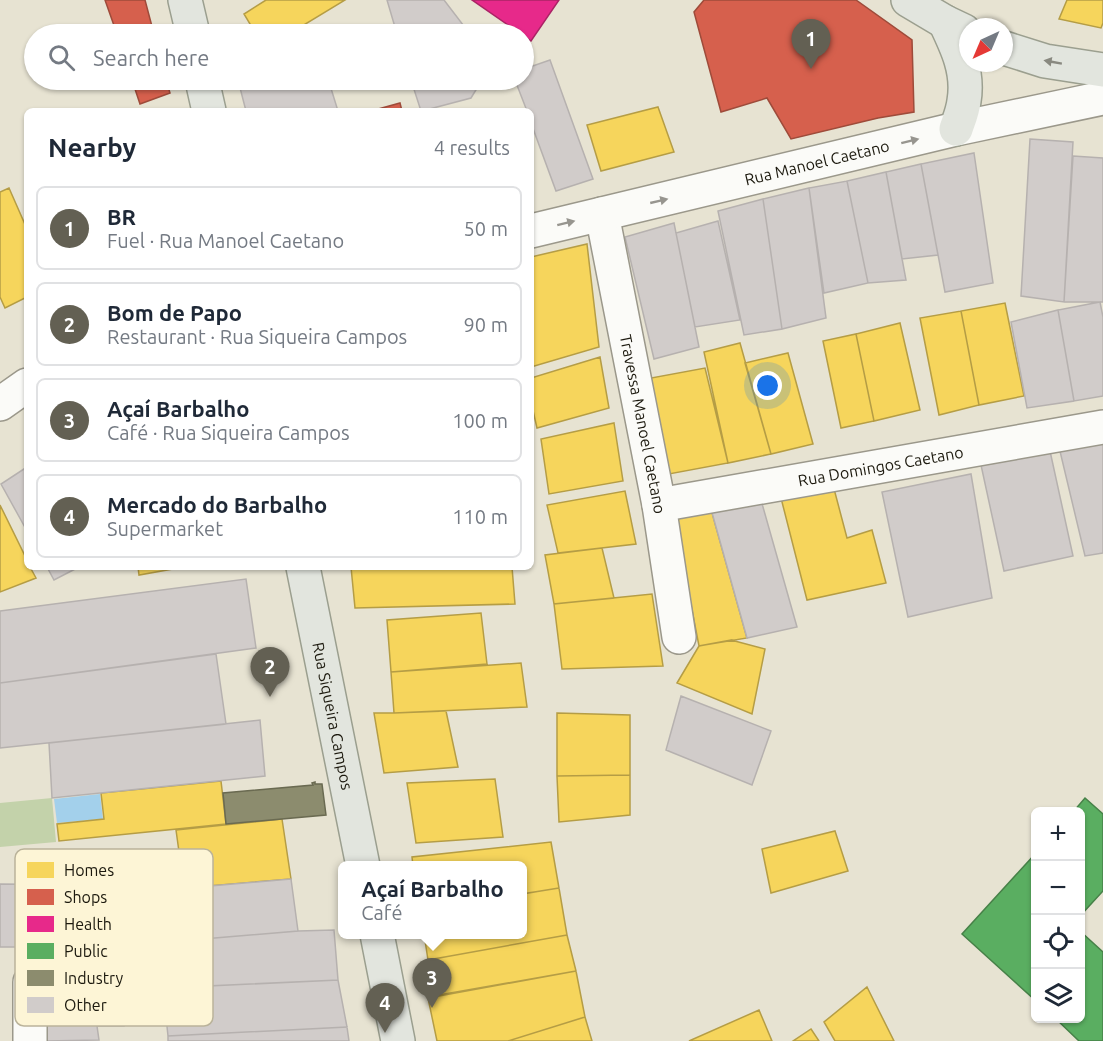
<!DOCTYPE html>
<meta charset="utf-8">
<style>
body{margin:0;font-family:Ubuntu,sans-serif;background:#f2f2f3;color:#1f2937}
.controls{position:absolute;right:18px;bottom:18px;display:grid;overflow:hidden;border-radius:9px;box-shadow:0 2px 4px #0004}
.controls button{width:54px;height:54px;display:grid;place-items:center;padding:0;border:0;border-bottom:2px solid #e0e1e3;background:#fff;color:#1f2937;font:30px sans-serif}
.compass{position:absolute;left:959px;top:18px;width:54px;height:54px;border-radius:50%;background:#fff;box-shadow:0 2px 4px #0004;rotate:224deg}
.you{position:absolute;left:768px;top:386px;width:21px;height:21px;margin:-15px;border:4px solid #fff;border-radius:50%;background:#1a73e8;box-shadow:0 0 0 9px #1a73e833}
.badge{display:grid;place-items:center;width:39px;height:39px;border-radius:50%;background:#636053;color:#fff;font-size:20px;font-weight:700}
.pin{position:absolute;translate:-50% -50px;filter:drop-shadow(0 2px 3px #0008)}
.pin::after{content:'';position:absolute;top:32px;width:21px;height:18px;background:inherit;clip-path:polygon(0 0,100% 0,50% 100%)}
.popup{position:absolute;left:338px;top:861px;width:189px;height:78px;box-sizing:border-box;display:grid;place-content:center;border-radius:9px;background:#fff;filter:drop-shadow(0 2px 4px #0005);font-size:20px;white-space:nowrap;color:#747a83}
.popup b{font-size:22px;color:#1f2937}
.popup::after{content:'';position:absolute;left:50%;top:100%;margin-left:-12px;border:12px solid transparent;border-top-color:#fff}
.list{margin:0;padding:0;list-style:none}
h2{display:flex;justify-content:space-between;align-items:center;height:78px;margin:0;padding:0 24px;font-size:26px}
h2 small{font-size:20px;font-weight:400;color:#747a83}
.list li{display:grid;grid-template-columns:39px 1fr auto;gap:18px;align-items:center;box-sizing:border-box;height:84px;margin:0 12px 12px;padding:0 12px;border:2px solid #e0e1e3;border-radius:9px}
.list b{display:block;font-size:22px;white-space:nowrap}
.list p{margin:0;font-size:20px;white-space:nowrap;color:#747a83}
.list em{font-size:20px;font-style:normal;color:#747a83}
.icon{flex:none;width:33px;height:33px;fill:none;stroke:currentColor;stroke-width:2;stroke-linecap:round;stroke-linejoin:round}
.map{position:relative;flex:none;width:1103px;height:1041px;overflow:hidden}
.search{position:absolute;background:#fff;box-shadow:0 2px 4px #0004;left:24px;top:24px;width:510px;height:66px;display:flex;align-items:center;gap:15px;box-sizing:border-box;padding:0 21px;border-radius:33px;color:#747a83;font-size:22px}
.panel{position:absolute;background:#fff;box-shadow:0 2px 4px #0004;left:24px;top:108px;width:510px;height:462px;border-radius:9px}
.map>svg:first-child{display:block}
.green{fill:#c3d2aa}
.water{fill:#a3d0eb}
.homes{fill:#f6d55c;stroke:#b59d45;stroke-width:1.5}
.shops{fill:#d6604d;stroke:#9e4b3a;stroke-width:1.5}
.health{fill:#e7298a;stroke:#aa2465;stroke-width:1.5}
.public{fill:#5aae61;stroke:#478148;stroke-width:1.5}
.industry{fill:#8c8c6e;stroke:#6a6a51;stroke-width:1.5}
.building{fill:#d1ccca;stroke:#b6b1af;stroke-width:1.5}
.lines{fill:none;stroke-linecap:round;stroke-linejoin:round}
.minor-casing{stroke:#9b988b;stroke-width:36}
.major-casing{stroke:#9b9f8f;stroke-width:36}
.minor{stroke:#fbfbf8;stroke-width:33}
.major{stroke:#e2e5de;stroke-width:33}
.oneway{fill:#898980}
.oneway2{fill:#97958f}
.labels{text-anchor:middle;stroke-width:6;stroke-linejoin:round;paint-order:stroke}
.street-label{font-size:16px;fill:#1c190e;stroke:#fdf5d6}
.key{fill:#fdf5d6;stroke:#bab39a;stroke-width:1.5}
.key-label{font-size:16px;fill:#1c190e}
</style>
<div class="map">
<svg width="1103" height="1041" viewBox="0 0 1103 1041">
<rect width="100%" height="100%" fill="#e7e3d2"/>
<!-- green -->
<path class="green" d="M52,798L56,842L0,847V803Z"/>
<!-- water -->
<path class="water" d="M100,794L103,819L57,823L54,799Z"/>
<!-- homes -->
<path class="homes" d="M266,0H345L289,34H256L244,14Z
M1067,0H1103V23L1101,28L1059,19Z
M658,107L674,152L601,171L587,125Z
M9,188L27,229V297L5,308L0,297V192Z
M587,244L599,347L531,367V257Z
M1005,303L1024,396L979,405L961,311Z
M961,311L979,405L939,415L920,318Z
M900,323L920,410L874,421L856,334Z
M856,334L874,421L841,428L823,341Z
M740,343L771,454L728,463L704,352Z
M788,353L813,444L771,454L745,363Z
M600,357L609,408L537,428L531,402V378Z
M705,368L728,463L669,474L651,378Z
M614,423L623,481L549,494L541,439Z
M833,485L847,538L872,530L886,583L807,600L781,498Z
M625,491L636,544L558,553L547,505Z
M0,505L27,560V567H30L36,578L0,592Z
M711,509L747,638L699,646L674,518Z
M602,548L614,598L554,604L545,555Z
M138,567H184L139,575Z
M351,567H512L515,604L355,608Z
M652,594L663,666L562,669L554,604Z
M481,613L487,664L391,672L387,620Z
M731,640L765,649L752,714L677,683L699,646Z
M521,663L527,707L394,713L391,672Z
M446,711L458,767L384,773L374,713H394Z
M557,713L630,715V775L557,776Z
M630,775V815L559,822L557,776Z
M495,779L503,837L416,843L407,783Z
M221,781L226,824L59,841L57,824L104,819L101,793Z
M282,819L291,879L184,888L176,830Z
M835,831L848,871L771,893L762,849Z
M551,842L559,888L522,894V866H413L412,857Z
M559,888L567,935L428,960L424,934H522V894Z
M567,935L576,971L439,995L428,960Z
M576,971L585,1017L508,1041H437L428,998Z
M867,987L894,1041H835L824,1022Z
M759,1010L772,1041H689Z
M585,1017L592,1041H508Z
M811,1029L819,1041H793Z"/>
<!-- shops -->
<path class="shops" d="M105,0H145L154,34H117Z
M704,0H856L912,40L914,112L878,118L791,139L767,98L721,112L694,12Z
M132,80H166L170,93L140,104Z
M400,103L402,111H371Z"/>
<!-- health -->
<path class="health" d="M472,0H559L531,41Z"/>
<!-- public -->
<path class="public" d="M1085,798L1103,814V891L1080,916V812H1073Z
M1036,853V1001L962,934Z
M1080,931L1103,952V1041H1079L1055,1018H1080Z"/>
<!-- industry -->
<path class="industry" d="M315,782V784H322L326,815L226,824L223,793L313,785L312,783Z"/>
<!-- building -->
<path class="building" d="M387,0H444L470,34H397Z
M550,60L593,179L556,191L531,123V111H527L515,80H524V69Z
M238,80H313L315,85L329,82L338,111H246Z
M411,80H482L471,98L422,111H421Z
M1030,139L1073,142L1064,302L1021,296Z
M974,153L993,283L945,292L921,164Z
M1073,156L1103,158V302H1064Z
M921,164L938,255L902,259L886,172Z
M886,172L906,280L868,283L847,181Z
M847,181L868,283L824,293L809,188Z
M809,188L826,318L782,329L763,199Z
M763,199L782,329L744,335L718,211Z
M718,221L740,320L695,327L676,233Z
M674,223L699,347L654,359L625,237Z
M1100,302L1103,317V396L1074,401L1058,310Z
M1058,310L1074,401L1027,408L1011,322Z
M1103,438V553L1085,556L1059,447Z
M1050,451L1073,556L1004,571L981,465Z
M27,467V531L1,484Z
M971,474L992,598L908,617L882,492Z
M761,500L797,627L747,638L711,509Z
M47,567H79L54,580Z
M246,579L256,648L0,683V611Z
M216,654L226,724L0,748V683Z
M681,696L771,731L752,785L666,750Z
M260,720L265,776L52,798L49,743Z
M291,879L298,931L122,946L118,894Z
M0,884L105,885V947H0Z
M334,930L338,980L146,989L144,944L298,931Z
M123,959L124,1026H97L99,1040L45,1041L40,964Z
M338,980L347,1027L168,1036L163,988Z
M347,1027L349,1041H168V1036Z"/>
<g class="lines">
<!-- minor casing -->
<g class="minor-casing">
<g id="minor">
<path id="s1" d="M602,214L659,505L679,637"/>
<path id="s2" d="M531,231L956,129L1103,98"/>
<path d="M0,404L27,385"/>
<path id="s3" d="M659,505L1103,427"/>
<path d="M30,1041V982"/>
</g>
</g>
<!-- major casing -->
<g class="major-casing">
<g id="major">
<path d="M185,0L193,34"/>
<path d="M908,0L945,22L964,31"/>
<path d="M945,22C957,47 969,72 964,101C963,111 959,120 956,129"/>
<path d="M1004,48L1045,61L1103,70"/>
<path d="M202,80L209,111"/>
<path id="s4" d="M303,567L363,866"/>
<path d="M377,934L398,1041"/>
</g>
</g>
<!-- minor -->
<use href="#minor" class="minor"/>
<!-- major -->
<use href="#major" class="major"/>
</g>
<!-- one-way arrows -->
<defs><path id="oneway-solid" d="M-6-.8H1V-3.2L6.5 0L1 3.2V.8H-6Z" transform="scale(1.5)"/></defs>
<use class="oneway" href="#oneway-solid" transform="translate(1053 62) rotate(-170)"/>
<g class="oneway2">
<use href="#oneway-solid" transform="translate(910 141) rotate(-14)"/>
<use href="#oneway-solid" transform="translate(659 201) rotate(-13)"/>
<use href="#oneway-solid" transform="translate(566 223) rotate(-14)"/>
</g>
<g class="labels">
<!-- street labels -->
<g class="street-label">
<text dy="6" stroke="none"><textPath href="#s2" startOffset="294">Rua Manoel Caetano</textPath></text>
<text dy="6" stroke="none"><textPath href="#s1" startOffset="214">Travessa Manoel Caetano</textPath></text>
<text dy="6" stroke="none"><textPath href="#s3" startOffset="225">Rua Domingos Caetano</textPath></text>
<text dy="6" stroke="none"><textPath href="#s4" startOffset="152">Rua Siqueira Campos</textPath></text>
</g>
</g>
<!-- legend -->
<rect x="15" y="849" width="198" height="177" rx="9" class="key"/>
<rect x="27" y="862" width="27" height="16" fill="#f6d55c"/>
<rect x="27" y="889" width="27" height="16" fill="#d6604d"/>
<rect x="27" y="916" width="27" height="16" fill="#e7298a"/>
<rect x="27" y="943" width="27" height="16" fill="#5aae61"/>
<rect x="27" y="970" width="27" height="16" fill="#8c8c6e"/>
<rect x="27" y="997" width="27" height="16" fill="#d1ccca"/>
<g class="key-label">
<text x="64" y="876">Homes</text>
<text x="64" y="903">Shops</text>
<text x="64" y="930">Health</text>
<text x="64" y="957">Public</text>
<text x="64" y="984">Industry</text>
<text x="64" y="1011">Other</text>
</g>
</svg>
<div class="controls">
<button>+</button>
<button>−</button>
<button><svg class="icon" aria-label="locate" viewBox="0 0 24 24"><circle cx="12" cy="12" r="6"/><path d="M12 2v4M12 18v4M2 12h4M18 12h4"/></svg></button>
<button><svg class="icon" aria-label="layers" viewBox="0 0 24 24"><path d="M12 4l9 5-9 5-9-5zM3 14l9 5 9-5"/></svg></button>
</div>
<svg class="compass" viewBox="-18 -18 36 36"><path d="M0-13l5 13h-10z" fill="#e53935"/><path d="M0 13l5-13h-10z" fill="#747a83"/></svg>
<div class="you"></div>
<div class="pin badge" style="left:811px;top:69px">1</div>
<div class="pin badge" style="left:270px;top:697px">2</div>
<div class="pin badge" style="left:432px;top:1008px">3</div>
<div class="popup"><b>Açaí Barbalho</b>Café</div>
<div class="pin badge" style="left:385px;top:1033px">4</div>
<div class="search"><svg class="icon" aria-label="search" viewBox="0 0 24 24"><circle cx="10" cy="10" r="6"/><path d="M15 15l6 6"/></svg>Search here</div>
<section class="panel">
<h2>Nearby<small>4 results</small></h2>
<ul class="list">
<li><span class="badge">1</span><div><b>BR</b><p>Fuel · Rua Manoel Caetano</p></div><em>50 m</em></li>
<li><span class="badge">2</span><div><b>Bom de Papo</b><p>Restaurant · Rua Siqueira Campos</p></div><em>90 m</em></li>
<li><span class="badge">3</span><div><b>Açaí Barbalho</b><p>Café · Rua Siqueira Campos</p></div><em>100 m</em></li>
<li><span class="badge">4</span><div><b>Mercado do Barbalho</b><p>Supermarket</p></div><em>110 m</em></li>
</ul>
</section>
</div>
